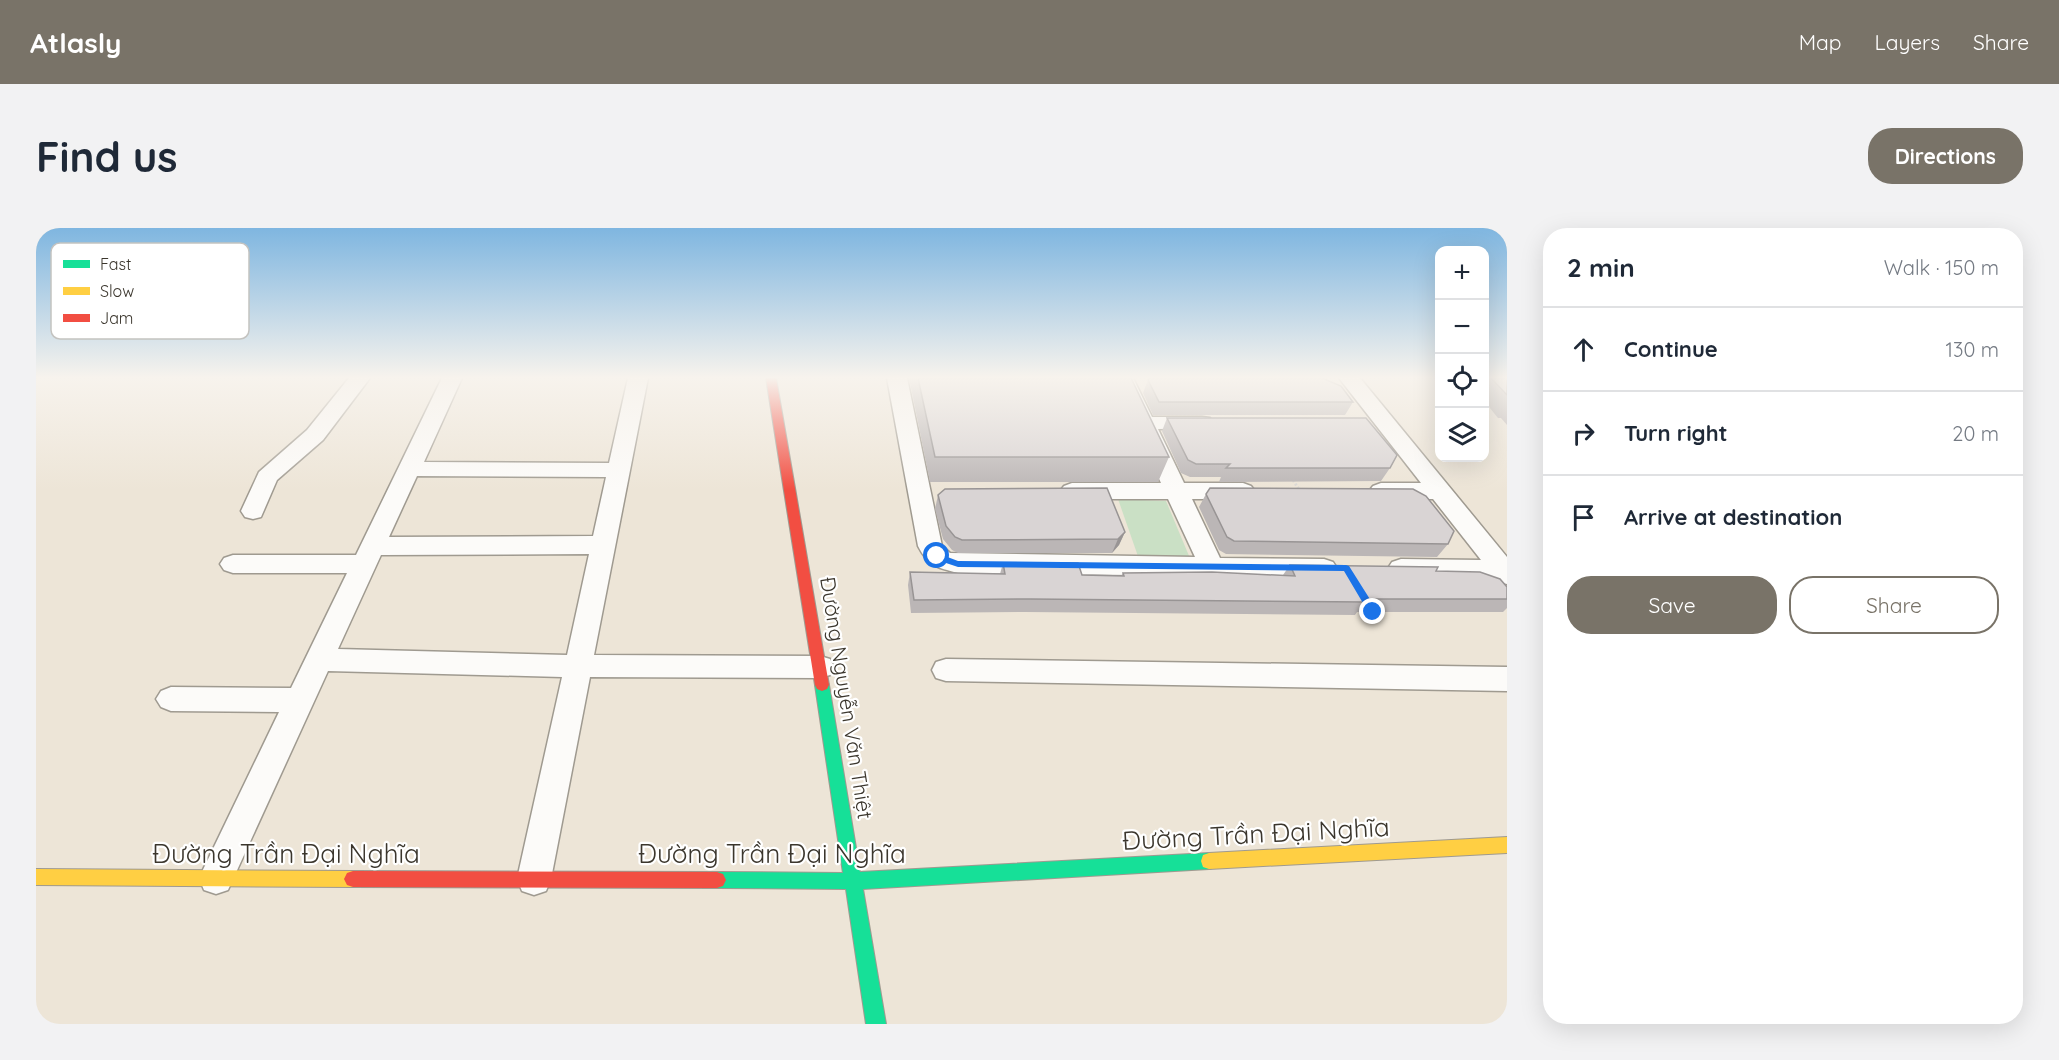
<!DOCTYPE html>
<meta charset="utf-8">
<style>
body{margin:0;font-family:Quicksand,sans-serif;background:#f2f2f3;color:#1f2937}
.controls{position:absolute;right:18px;top:18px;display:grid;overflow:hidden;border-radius:12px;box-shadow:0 6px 24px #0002}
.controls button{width:54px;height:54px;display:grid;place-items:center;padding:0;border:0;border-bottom:2px solid #e0e1e3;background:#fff;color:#1f2937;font:30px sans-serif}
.stop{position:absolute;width:18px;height:18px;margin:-14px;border:4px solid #1a73e8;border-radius:50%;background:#fff}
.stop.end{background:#1a73e8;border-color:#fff;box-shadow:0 2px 6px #0008}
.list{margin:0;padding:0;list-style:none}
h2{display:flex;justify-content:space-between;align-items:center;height:78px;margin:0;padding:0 24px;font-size:26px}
h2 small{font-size:20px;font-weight:400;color:#747a83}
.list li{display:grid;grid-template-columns:39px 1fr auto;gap:18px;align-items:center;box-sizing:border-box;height:84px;padding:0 24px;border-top:2px solid #e0e1e3}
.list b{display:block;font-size:22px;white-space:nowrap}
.list em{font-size:20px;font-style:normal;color:#747a83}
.actions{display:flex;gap:12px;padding:18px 24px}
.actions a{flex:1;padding:14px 0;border:2px solid #797368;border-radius:24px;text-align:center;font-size:21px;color:#797368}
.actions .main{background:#797368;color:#fff}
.icon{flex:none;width:33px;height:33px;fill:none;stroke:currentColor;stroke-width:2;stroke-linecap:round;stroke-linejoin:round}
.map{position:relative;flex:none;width:1471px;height:796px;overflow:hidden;border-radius:24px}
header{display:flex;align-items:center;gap:36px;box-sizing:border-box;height:84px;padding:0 30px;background:#797368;color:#fff}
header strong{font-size:28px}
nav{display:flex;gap:33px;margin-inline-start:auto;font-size:21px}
.intro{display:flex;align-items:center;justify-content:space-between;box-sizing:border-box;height:144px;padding:0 36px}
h1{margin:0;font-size:42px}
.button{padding:15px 27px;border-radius:24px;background:#797368;color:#fff;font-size:21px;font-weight:700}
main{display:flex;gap:36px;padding:0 36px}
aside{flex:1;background:#fff;border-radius:24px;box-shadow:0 6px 24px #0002}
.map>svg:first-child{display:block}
.green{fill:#cae0c5}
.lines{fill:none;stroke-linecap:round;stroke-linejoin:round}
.street-casing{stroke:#9f9a90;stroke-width:3}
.fast-casing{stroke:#9f9a90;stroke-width:2}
.slow-casing{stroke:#9f9a90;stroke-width:2}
.jam-casing{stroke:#9f9a90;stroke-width:2}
.path{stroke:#dad8d4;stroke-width:3;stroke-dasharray:2 2;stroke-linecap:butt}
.street{fill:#fcfbf9;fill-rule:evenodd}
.fast{fill:#16e098;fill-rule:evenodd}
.slow{fill:#ffcf43;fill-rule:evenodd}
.jam{fill:#f24e42;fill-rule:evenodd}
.wall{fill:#bbb6b6}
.shaded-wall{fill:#989494}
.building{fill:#d9d4d4;stroke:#989494;stroke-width:1.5}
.route{fill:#1a73e8}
.labels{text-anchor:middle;stroke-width:4.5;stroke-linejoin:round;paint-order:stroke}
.street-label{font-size:21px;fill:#3b362d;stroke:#fff}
.near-street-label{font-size:26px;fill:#3b362d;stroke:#fff}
.key{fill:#fff;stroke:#c4c3c0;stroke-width:1.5}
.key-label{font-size:16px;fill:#3b362d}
</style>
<header>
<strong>Atlasly</strong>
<nav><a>Map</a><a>Layers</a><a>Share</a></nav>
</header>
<div class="intro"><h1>Find us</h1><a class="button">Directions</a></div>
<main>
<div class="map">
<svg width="1471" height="796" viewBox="0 0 1471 796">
<rect width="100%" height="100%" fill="#ede5d7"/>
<!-- green -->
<path class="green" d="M1082,271L1130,273L1156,335L1104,334Z"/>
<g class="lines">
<!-- street casing -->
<g class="street-casing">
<path id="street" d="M313,150H334L287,212L241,252L225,289L217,291L209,289L205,283L223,244L271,202Z
M406,150H426L388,234L573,235L592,150H612L558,427L784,428L794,431L798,439L794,447L784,450L554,449L515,651L510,663L498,667L486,663L481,651L526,449L292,443L192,662L180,666L168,662L163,650L243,484L135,483L125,479L120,471L125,463L135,459L255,460L311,345H197L188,342L184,336L188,330L197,327H320ZM381,248L570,249L557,308L353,309ZM553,326L531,427L302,421L345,327Z
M851,150H871L906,318L914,325L1159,329L1132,271H1036L1028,268L1024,263L1028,258L1036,255H1125L1077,150H1097L1116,189H1166L1174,190L1177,195L1174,200L1122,201L1148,255H1207L1215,258L1219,263L1215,268L1207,271H1156L1184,330L1288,331L1297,334L1301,340L1297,346L1288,349L922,345C900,339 893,339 882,318Z
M1303,150H1324L1471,329V356L1462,354L1459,350L1365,349L1356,346L1352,340L1356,334L1365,331L1445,332L1397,271H1345L1337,268L1333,263L1337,258L1345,255H1385Z
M910,431L1471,439V463L910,453L900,450L896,442L900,434Z"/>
</g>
<!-- fast casing -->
<g class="fast-casing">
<path id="fast" d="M786,451L791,453L793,457L824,644L1173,625L1179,627L1181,633L1179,639L1173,641L827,661L850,796H830L810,661L681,660L675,658L672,652L675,646L681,644L807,645L779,457L781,453Z"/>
</g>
<!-- slow casing -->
<g class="slow-casing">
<path id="slow" d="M1471,609V625L1173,641L1167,639L1165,633L1167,627L1173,625Z
M0,641L317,643L323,645L326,651L323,657L317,659L0,657Z"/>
</g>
<!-- jam casing -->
<g class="jam-casing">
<path id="jam" d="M730,150H740L793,457L791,461L786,463L781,461L779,457Z
M317,643L681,644L687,646L690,652L687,658L681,660L317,659L311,657L308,651L311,645Z"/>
</g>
<!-- path -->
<path class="path" d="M1255,249L1264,263"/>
<!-- street -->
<use href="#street" class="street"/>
<!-- fast -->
<use href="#fast" class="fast"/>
<!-- slow -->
<use href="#slow" class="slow"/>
<!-- jam -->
<use href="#jam" class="jam"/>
</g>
<!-- wall -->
<path class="wall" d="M873,150H1095L1133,229L1122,254H894Z
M1450,150H1471V197L1465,190H1462L1449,174V152Z
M1112,152L1317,174L1309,187H1117L1107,165Z
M1131,190L1354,240L1345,253L1183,254L1185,249H1154L1145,245L1126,203Z
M1170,266L1412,316L1401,329L1190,326L1183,322L1163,279Z
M902,267L1089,304L1083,317L1076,325H922L916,322L907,311L899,281Z
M967,335L1046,347L1085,348L1087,345L1247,347L1254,337L1400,343L1471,359V380L1467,384H1321L1319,387L990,384L875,385L872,357L874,344L964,346Z"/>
<!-- shaded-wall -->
<path class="shaded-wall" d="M1089,304L1083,317L1076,325L1082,311Z"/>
<!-- building -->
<path class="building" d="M882,150H1095L1133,229H899Z
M1113,150H1286L1305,158L1317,174H1123L1112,152Z
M1455,150H1471V167Z
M1131,190H1330L1361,227L1354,240H1190L1194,236H1160L1152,232Z
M1071,260L1089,304L1082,311L926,312L919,309L910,298L902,267L909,261Z
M1174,260L1377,261L1390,268L1418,303L1412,316L1198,313L1191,309L1170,266Z
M967,335H1042L1046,347L1088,348L1087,345L1176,344L1259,348L1254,337L1402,339L1400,343L1444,344L1464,351L1471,359V371H1328L1330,374L994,371L878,372L874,344L969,346Z"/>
<!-- sky -->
<linearGradient id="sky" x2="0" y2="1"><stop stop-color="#7fb6e0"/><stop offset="0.57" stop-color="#f7f3ed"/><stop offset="1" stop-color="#f7f3ed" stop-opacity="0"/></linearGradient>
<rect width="1471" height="262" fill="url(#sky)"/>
<!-- route -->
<path class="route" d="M901,325L922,333L1310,337L1313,338L1342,384L1340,387H1334L1308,343L922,339L898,331L897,328Z"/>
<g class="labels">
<!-- street labels -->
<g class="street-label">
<text transform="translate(810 470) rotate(81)" y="7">Đường Nguyễn Văn Thiệt</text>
</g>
<!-- near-street labels -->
<g class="near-street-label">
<text transform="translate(1220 606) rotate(-3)" y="9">Đường Trần Đại Nghĩa</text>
<text x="250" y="635">Đường Trần Đại Nghĩa</text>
<text x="736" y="635">Đường Trần Đại Nghĩa</text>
</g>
</g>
<!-- legend -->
<rect x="15" y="15" width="198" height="96" rx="9" class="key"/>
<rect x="27" y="32" width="27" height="8" fill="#16e098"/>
<rect x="27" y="59" width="27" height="8" fill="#ffcf43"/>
<rect x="27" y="86" width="27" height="8" fill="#f24e42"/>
<g class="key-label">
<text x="64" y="42">Fast</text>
<text x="64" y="69">Slow</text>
<text x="64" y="96">Jam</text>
</g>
</svg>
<div class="controls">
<button>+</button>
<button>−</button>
<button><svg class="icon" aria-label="locate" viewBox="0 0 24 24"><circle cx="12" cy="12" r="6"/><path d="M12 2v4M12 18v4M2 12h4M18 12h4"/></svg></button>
<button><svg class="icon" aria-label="layers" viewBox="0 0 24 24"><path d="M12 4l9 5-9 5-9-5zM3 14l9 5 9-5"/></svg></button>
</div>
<div class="stop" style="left:901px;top:328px"></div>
<div class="stop end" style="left:1337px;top:384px"></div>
</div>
<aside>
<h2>2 min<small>Walk · 150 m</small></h2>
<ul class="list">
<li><svg class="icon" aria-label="ahead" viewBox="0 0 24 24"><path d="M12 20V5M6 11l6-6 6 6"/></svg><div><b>Continue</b></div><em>130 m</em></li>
<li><svg class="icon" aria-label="right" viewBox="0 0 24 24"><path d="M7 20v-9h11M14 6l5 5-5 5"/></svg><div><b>Turn right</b></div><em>20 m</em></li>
<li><svg class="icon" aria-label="arrive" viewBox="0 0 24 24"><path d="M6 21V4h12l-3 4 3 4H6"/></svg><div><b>Arrive at destination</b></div></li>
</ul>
<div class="actions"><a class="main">Save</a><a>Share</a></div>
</aside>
</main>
